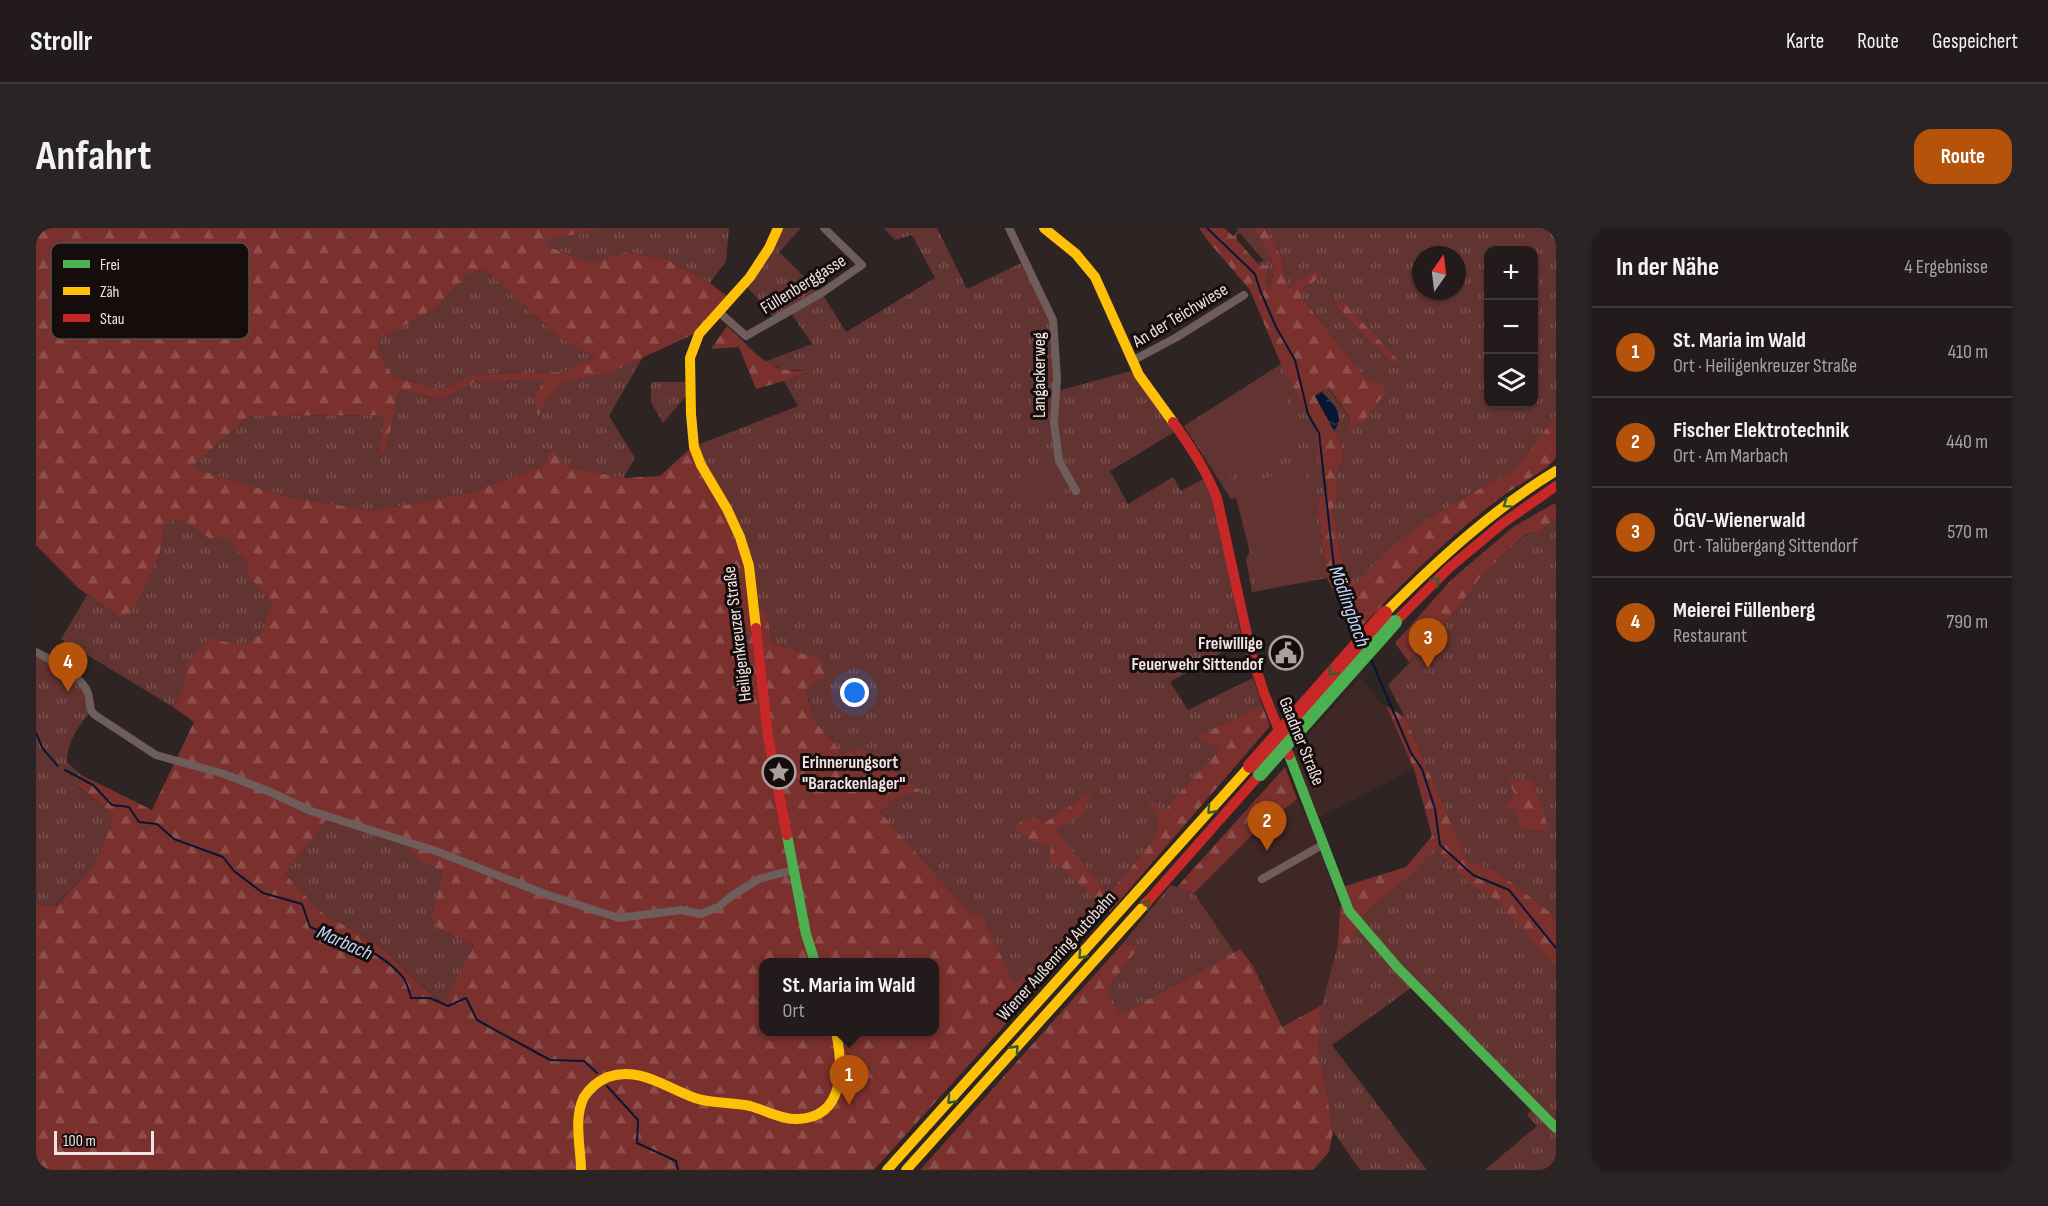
<!DOCTYPE html>
<html lang="de">
<meta charset="utf-8">
<style>
body{margin:0;font-family:"Sofia Sans Condensed",sans-serif;background:#2b2424;color:#f1f3f6}
.controls{position:absolute;right:18px;top:18px;display:grid;overflow:hidden;border-radius:12px;box-shadow:0 2px 4px #0004}
.controls button{width:54px;height:54px;display:grid;place-items:center;padding:0;border:0;border-bottom:2px solid #40393a;background:#231b1b;color:#f1f3f6;font:30px sans-serif}
.compass{position:absolute;left:1376px;top:18px;width:54px;height:54px;border-radius:50%;background:#231b1b;box-shadow:0 2px 4px #0004;rotate:14deg}
.scale{position:absolute;left:18px;bottom:15px;width:100px;box-sizing:border-box;padding-left:6px;border:3px solid #f0e2e1;border-top:0;font-size:16px;line-height:21px;white-space:nowrap;color:#f0e2e1;-webkit-text-stroke:4px #150d0c;paint-order:stroke}
.you{position:absolute;left:819px;top:465px;width:21px;height:21px;margin:-15px;border:4px solid #fff;border-radius:50%;background:#1a73e8;box-shadow:0 0 0 9px #1a73e833}
.badge{display:grid;place-items:center;width:39px;height:39px;border-radius:50%;background:#b45309;color:#fff;font-size:20px;font-weight:700}
.pin{position:absolute;translate:-50% -50px;filter:drop-shadow(0 2px 3px #0008)}
.pin::after{content:'';position:absolute;top:32px;width:21px;height:18px;background:inherit;clip-path:polygon(0 0,100% 0,50% 100%)}
.popup{position:absolute;left:723px;top:730px;width:180px;height:78px;box-sizing:border-box;display:grid;place-content:center;border-radius:12px;background:#231b1b;filter:drop-shadow(0 2px 4px #0005);font-size:20px;white-space:nowrap;color:#a3a1a3}
.popup b{font-size:22px;color:#f1f3f6}
.popup::after{content:'';position:absolute;left:50%;top:100%;margin-left:-12px;border:12px solid transparent;border-top-color:#231b1b}
.list{margin:0;padding:0;list-style:none}
h2{display:flex;justify-content:space-between;align-items:center;height:78px;margin:0;padding:0 24px;font-size:26px}
h2 small{font-size:20px;font-weight:400;color:#a3a1a3}
.list li{display:grid;grid-template-columns:39px 1fr auto;gap:18px;align-items:center;box-sizing:border-box;height:90px;padding:0 24px;border-top:2px solid #40393a}
.list b{display:block;font-size:22px;white-space:nowrap}
.list p{margin:0;font-size:20px;white-space:nowrap;color:#a3a1a3}
.list em{font-size:20px;font-style:normal;color:#a3a1a3}
.icon{flex:none;width:33px;height:33px;fill:none;stroke:currentColor;stroke-width:2;stroke-linecap:round;stroke-linejoin:round}
.map{position:relative;flex:none;width:1520px;height:942px;overflow:hidden;border-radius:18px}
header{display:flex;align-items:center;gap:36px;box-sizing:border-box;height:84px;padding:0 30px;background:#231b1b;border-bottom:2px solid #40393a}
header strong{font-size:28px}
nav{display:flex;gap:33px;margin-inline-start:auto;font-size:21px}
.intro{display:flex;align-items:center;justify-content:space-between;box-sizing:border-box;height:144px;padding:0 36px}
h1{margin:0;font-size:42px}
.button{padding:15px 27px;border-radius:18px;background:#b45309;color:#fff;font-size:21px;font-weight:700}
main{display:flex;gap:36px;padding:0 36px}
aside{flex:1;background:#231b1b;border-radius:18px;box-shadow:0 2px 4px #0004}
.map>svg:first-child{display:block}
.built{fill:#3f2725}
.grass{fill:url(#grass-tufts);fill-rule:evenodd}
.forest{fill:url(#forest-firs);fill-rule:evenodd}
.garden{fill:#623431}
.water{fill:url(#water-ripples)}
.lines{fill:none;stroke-linecap:round;stroke-linejoin:round}
.stream{stroke:#061633;stroke-width:2}
.street{stroke:#6f5d5b;stroke-width:8}
.fast{stroke:#4caf50;stroke-width:10}
.slow{stroke:#ffc107;stroke-width:10}
.jam{stroke:#c62828;stroke-width:10}
.fast-bridge{stroke:#4caf50;stroke-width:14}
.jam-bridge{stroke:#c62828;stroke-width:14}
.oneway{stroke:#305e2e}
.labels{text-anchor:middle;stroke-width:6;stroke-linejoin:round;paint-order:stroke}
.street-label{font-size:18px;fill:#f0e2e1;stroke:#150d0c}
.poi-label{font-size:18px;font-weight:bold;fill:#f0e2e1;stroke:#150d0c;text-anchor:end}
.water-label{font-size:20px;font-style:italic;fill:#c0d9fe;stroke:#150d0c}
.key{fill:#150d0c;stroke:#574d4c;stroke-width:1.5}
.key-label{font-size:16px;fill:#f0e2e1}
</style>
<header>
<strong>Strollr</strong>
<nav><a>Karte</a><a>Route</a><a>Gespeichert</a></nav>
</header>
<div class="intro"><h1>Anfahrt</h1><a class="button">Route</a></div>
<main>
<div class="map">
<svg width="1520" height="942" viewBox="0 0 1520 942">
<defs>
<pattern id="grass-tufts" width="24" height="20" patternUnits="userSpaceOnUse" patternTransform="scale(1.5)"><rect width="24" height="20" fill="#623431"/><path d="M3 7l-1-3M5 7V3M7 7l1-3M15 17l-1-3M17 17v-4M19 17l1-3" fill="none" stroke="#79514f"/></pattern>
<pattern id="forest-firs" width="22" height="20" patternUnits="userSpaceOnUse" patternTransform="scale(1.5)"><rect width="22" height="20" fill="#7a312e"/><path d="M5 1l3.5 6h-7zM16 11l3.5 6h-7z" fill="#8d4f4c"/></pattern>
<pattern id="water-ripples" width="26" height="14" patternUnits="userSpaceOnUse" patternTransform="scale(1.5)"><rect width="26" height="14" fill="#061633"/><path d="M2 4q2-2 4 0t4 0M15 11q2-2 4 0t4 0" fill="none" stroke="#2b3850"/></pattern>
</defs>
<rect width="100%" height="100%" fill="#2f2424"/>
<!-- built -->
<path class="built" d="M1325,449L1341,472L1350,478L1378,541L1283,589L1257,524Z
M1261,571L1281,610L1304,681L1302,716L1286,777L1246,799L1217,738L1204,721L1198,724L1158,665L1214,609Z"/>
<!-- grass -->
<path class="grass" d="M567,0H693L690,33L674,55L630,31L590,24L555,35L511,18L513,10L543,6Z
M746,0H765L743,24L787,67L810,104L899,50L876,7L859,12L848,0H901L931,61L987,34L1015,91L1018,164L1095,143L1140,203L1074,243L1092,276L1137,249L1145,263L1169,250L1179,275L1206,413L1134,454L1152,482L1217,450L1226,477L1160,509L1186,519L1127,585L1111,568L1123,596L1117,612L1073,666L1079,678L1074,684L1069,679L978,757L946,686H935L844,584L862,568L884,563L807,526L776,490L770,461L736,415L730,383L714,374L685,281L660,238L656,219L762,178L748,153L777,142H751L728,134L776,116L753,82L739,90L711,59Z
M1201,0H1217C1234,23 1243,33 1233,62L1229,55L1223,34L1228,33L1204,5L1197,9L1202,2Z
M1229,0H1520V188L1480,240L1398,287L1360,314L1319,358L1306,332L1297,282L1302,268L1300,245L1308,230L1305,216L1298,202L1302,197L1300,179L1286,164L1291,159L1314,190L1313,201L1347,155L1330,151L1265,69L1268,60L1287,48L1280,41L1252,60L1245,29ZM1452,22H1498V176H1452ZM1385,27H1421V63H1385Z
M448,41L524,110L560,129L527,144L435,147L406,162L357,149L342,122L343,111L400,80L431,46Z
M608,127L573,188L599,230L587,250L533,239L509,237L433,265L337,283L253,269L166,243L157,237L213,188L348,187L343,224L346,227L349,226L363,162L408,171L440,153L508,152L509,174L527,154L573,145Z
M1245,136L1281,204V231L1293,260L1281,274L1291,350L1216,364L1210,331L1214,324L1200,270L1195,271L1148,198Z
M615,154H651V167L627,195L615,174Z
M1520,290V694L1515,685L1459,642L1432,634L1369,489L1352,457L1404,403L1446,347L1494,303L1502,305Z
M143,292L175,311L190,309L212,335L211,347L238,375L224,407L205,417L150,436L147,462L137,479L25,411L51,367L86,391L123,330L130,294Z
M0,422L54,462L59,478C45,495 31,511 31,534L45,547L42,559L74,584L75,598L57,638L19,678H0Z
M291,591L371,617L382,631L407,644L405,702L438,717L408,777L346,720L284,683L249,646Z
M1399,619L1436,658L1457,670L1520,739V942H1449L1501,898L1491,887L1495,882L1375,760L1296,817L1391,942H1324L1297,903L1283,822L1286,777L1302,716L1313,719L1330,683L1376,646Z
M1135,657L1158,665L1198,724L1084,787L1071,761L1103,719L1087,715Z"/>
<!-- forest -->
<path class="forest" d="M0,0H567L543,6L513,10L511,18L555,35L590,24L630,31L674,55L691,68L658,106L573,145L527,154L509,174L502,189L499,170L508,152L440,153L408,171L363,162L349,226L345,227L343,224L348,187L213,188L157,237L166,243L253,269L337,283L433,265L509,237L516,222L533,239L587,250L624,248L656,219L660,238L685,281L705,322L714,374L730,383L736,415L785,432L790,448L770,461L776,490L807,526L826,520L885,563L862,568L844,584L935,686H946L978,756L1039,704L1043,715L838,942H0V678H20L57,638L75,598L74,584L42,558L45,547L116,582L158,494L137,479L147,462L150,436L172,410L205,417L224,407L237,375L211,347L212,335L190,309L175,311L143,292L130,294L123,329L96,382L86,391L42,360L0,317ZM448,41L524,110L560,129L527,144L435,147L406,162L357,149L342,122L343,111L400,80L431,46ZM291,591L371,617L382,631L407,644L396,692L405,702L438,717L407,777L346,720L284,683L249,646ZM728,734H898V804H728Z
M1163,0H1188L1197,8H1200L1201,12L1224,38L1232,37L1229,55L1233,61C1244,35 1232,21 1217,0H1229L1245,29L1252,60L1280,41L1287,48L1268,60L1265,69L1330,151L1347,155L1350,164L1326,195L1313,202L1314,189L1292,159L1279,168L1305,216L1308,230L1300,245L1302,268L1297,282L1306,332L1319,357L1360,314L1398,287L1480,240L1520,188C1520,198 1520,221 1520,229C1517,239 1478,259 1468,267C1413,308 1365,356 1318,407L1291,350L1281,274L1293,260L1281,231V204L1245,136L1214,62L1172,13Z
M1298,70L1307,74L1363,133L1360,136L1330,109L1300,77Z
M691,98C710,114 725,138 751,142C760,144 770,142 779,141L748,153L720,161L703,119L675,121Z
M1517,276L1520,277V290L1502,305L1493,303L1446,347L1404,403L1373,434L1359,415L1415,352L1477,299Z
M1226,477L1234,498L1079,678L1073,666L1117,612L1123,596L1110,566L1127,584L1185,520L1160,509Z
M1350,478L1369,489L1432,634L1459,642L1515,685L1520,694V739L1457,670L1436,658L1399,620L1376,646L1330,683L1313,719L1302,716L1304,681L1309,658L1370,639L1396,608L1378,541Z
M1249,539L1261,571L1214,609L1158,665L1141,659Z
M1472,551L1496,552L1513,602H1485L1480,581L1468,579L1479,567Z
M1051,567L1056,571L1044,588L1019,601L1069,663L1066,672L1058,670L1028,641L1013,633L1015,618L995,614L979,600L989,589L1010,594Z
M1087,715L1103,719L1071,761L1084,787L1204,721L1217,738L1246,799L1286,777L1283,822L1297,903L1293,924L1277,942H884Z"/>
<!-- garden -->
<path class="garden" d="M1235,147L1270,203L1186,255L1151,199Z
M1019,240L1027,257L991,275L982,258Z
M1269,241L1289,347L1225,362L1201,256Z"/>
<!-- water -->
<path class="water" d="M1286,164C1296,175 1311,188 1298,202L1279,168Z"/>
<g class="lines">
<!-- stream -->
<path class="stream" d="M1171,0L1219,46L1224,62L1240,99L1259,132L1272,186L1283,205L1298,340L1324,404
M1334,429L1375,525L1386,541L1399,581L1404,617L1437,647L1473,662L1520,720
M0,505L7,521L22,538
M29,542L57,557L76,577L93,579L103,594L121,596L138,611L187,629L198,643L227,665L266,676L274,699C306,711 343,721 366,748C371,753 373,763 375,770H394L412,778L430,770L441,792L514,832L548,833L561,845
M571,858L602,892L601,915L640,933L642,942"/>
<!-- street -->
<path class="street" d="M973,0L1017,92L1021,150L1018,194L1023,233L1040,263
M683,84L710,108L787,64L826,37L788,0
M1096,133L1141,109L1208,67
M0,424C16,433 46,447 52,465C55,474 51,480 59,487L120,527L188,546L232,563L275,583L400,623L509,666L583,690L645,682L665,686L682,679L697,667L723,651L757,642
M1226,651L1288,616"/>
<!-- fast -->
<path class="fast" d="M1253,527L1313,683L1362,740L1520,900
M751,607L770,706L779,734"/>
<!-- slow -->
<path class="slow" d="M1008,0L1040,26L1059,49L1103,147L1137,194
M1349,385C1402,332 1456,282 1520,243
M720,400L713,338L704,309L691,281L665,237L658,219L655,186L654,130L663,106L714,49L733,20L742,0
M545,942C545,919 537,891 548,869C554,860 562,853 572,849C604,838 630,860 659,870C677,876 696,874 714,878C729,882 746,892 762,891C810,889 807,837 800,804
M851,942L1214,538
M870,942L1111,674"/>
<!-- jam -->
<path class="jam" d="M1137,194C1154,218 1170,242 1181,270L1215,425L1228,465L1253,527
M1359,394L1413,340L1467,295L1520,258
M720,400L732,509L751,607
M1111,674L1224,546"/>
<!-- fast-bridge -->
<path class="fast-bridge" d="M1224,546L1359,394"/>
<!-- jam-bridge -->
<path class="jam-bridge" d="M1214,538L1349,385"/>
</g>
<!-- one-way arrows -->
<defs><path id="oneway-chevron" d="M-2-3.5L2.5 0L-2 3.5" fill="none" stroke-width="1.6" stroke-linecap="round" stroke-linejoin="round" transform="scale(1.5)"/></defs>
<g class="oneway">
<use href="#oneway-chevron" transform="translate(1471 276) rotate(146)"/>
<use href="#oneway-chevron" transform="translate(1400 353) rotate(-45)"/>
<use href="#oneway-chevron" transform="translate(1296 444) rotate(131)"/>
<use href="#oneway-chevron" transform="translate(1175 582) rotate(132)"/>
<use href="#oneway-chevron" transform="translate(1110 676) rotate(-49)"/>
<use href="#oneway-chevron" transform="translate(1046 727) rotate(132)"/>
<use href="#oneway-chevron" transform="translate(979 821) rotate(-48)"/>
<use href="#oneway-chevron" transform="translate(915 872) rotate(132)"/>
</g>
<!-- icons -->
<defs>
<g id="civic-ring" transform="scale(1.725)"><circle r="9.5" fill="#150d0c" stroke="#aca09f" stroke-width="1.5"/><path d="M-.6-6.5H3V-4.5H.6V-3L4-1V1h2V6H-6V1h2V-1L-.6-3ZM-1.2 2.5V6h2.4V2.5Z" fill="#aca09f"/></g>
<g id="sight-ring" transform="scale(1.725)"><circle r="9.5" fill="#150d0c" stroke="#aca09f" stroke-width="1.5"/><path d="M0-6L1.8-2.2L6-1.7L2.9 1.2L3.7 5.4L0 3.3L-3.7 5.4L-2.9 1.2L-6-1.7L-1.8-2.2Z" fill="#aca09f"/></g>
</defs>
<g fill-rule="evenodd">
<use href="#civic-ring" x="1250" y="425"/>
<use href="#sight-ring" x="743" y="544"/>
</g>
<g class="labels">
<!-- street labels -->
<g class="street-label">
<text transform="translate(767 56) rotate(-32)" y="6">Füllenberggasse</text>
<text transform="translate(1144 87) rotate(-31)" y="6">An der Teichwiese</text>
<text transform="translate(1003 147) rotate(-90)" y="6">Langackerweg</text>
<text transform="translate(701 406) rotate(-97)" y="6">Heiligenkreuzer Straße</text>
<text transform="translate(1266 513) rotate(68)" y="6">Gaadner Straße</text>
<text transform="translate(1020 728) rotate(-48)" y="6">Wiener Außenring Autobahn</text>
</g>
<!-- poi labels -->
<g class="poi-label">
<text x="1227" y="421">Freiwillige<tspan x="1227" dy="21">Feuerwehr Sittendof</tspan></text>
<text x="766" y="540" text-anchor="start">Erinnerungsort<tspan x="766" dy="21">"Barackenlager"</tspan></text>
</g>
<!-- water labels -->
<g class="water-label">
<text transform="translate(1314 378) rotate(70)" y="7">Mödlingbach</text>
<text transform="translate(309 714) rotate(24)" y="7">Marbach</text>
</g>
</g>
<!-- legend -->
<rect x="15" y="15" width="198" height="96" rx="9" class="key"/>
<rect x="27" y="32" width="27" height="8" fill="#4caf50"/>
<rect x="27" y="59" width="27" height="8" fill="#ffc107"/>
<rect x="27" y="86" width="27" height="8" fill="#c62828"/>
<g class="key-label">
<text x="64" y="42">Frei</text>
<text x="64" y="69">Zäh</text>
<text x="64" y="96">Stau</text>
</g>
</svg>
<div class="controls">
<button>+</button>
<button>−</button>
<button><svg class="icon" aria-label="layers" viewBox="0 0 24 24"><path d="M12 4l9 5-9 5-9-5zM3 14l9 5 9-5"/></svg></button>
</div>
<svg class="compass" viewBox="-18 -18 36 36"><path d="M0-13l5 13h-10z" fill="#e53935"/><path d="M0 13l5-13h-10z" fill="#a3a1a3"/></svg>
<div class="scale">100 m</div>
<div class="you"></div>
<div class="pin badge" style="left:813px;top:877px">1</div>
<div class="popup"><b>St. Maria im Wald</b>Ort</div>
<div class="pin badge" style="left:1231px;top:623px">2</div>
<div class="pin badge" style="left:1392px;top:440px">3</div>
<div class="pin badge" style="left:32px;top:464px">4</div>
</div>
<aside>
<h2>In der Nähe<small>4 Ergebnisse</small></h2>
<ul class="list">
<li><span class="badge">1</span><div><b>St. Maria im Wald</b><p>Ort · Heiligenkreuzer Straße</p></div><em>410 m</em></li>
<li><span class="badge">2</span><div><b>Fischer Elektrotechnik</b><p>Ort · Am Marbach</p></div><em>440 m</em></li>
<li><span class="badge">3</span><div><b>ÖGV-Wienerwald</b><p>Ort · Talübergang Sittendorf</p></div><em>570 m</em></li>
<li><span class="badge">4</span><div><b>Meierei Füllenberg</b><p>Restaurant</p></div><em>790 m</em></li>
</ul>
</aside>
</main>
